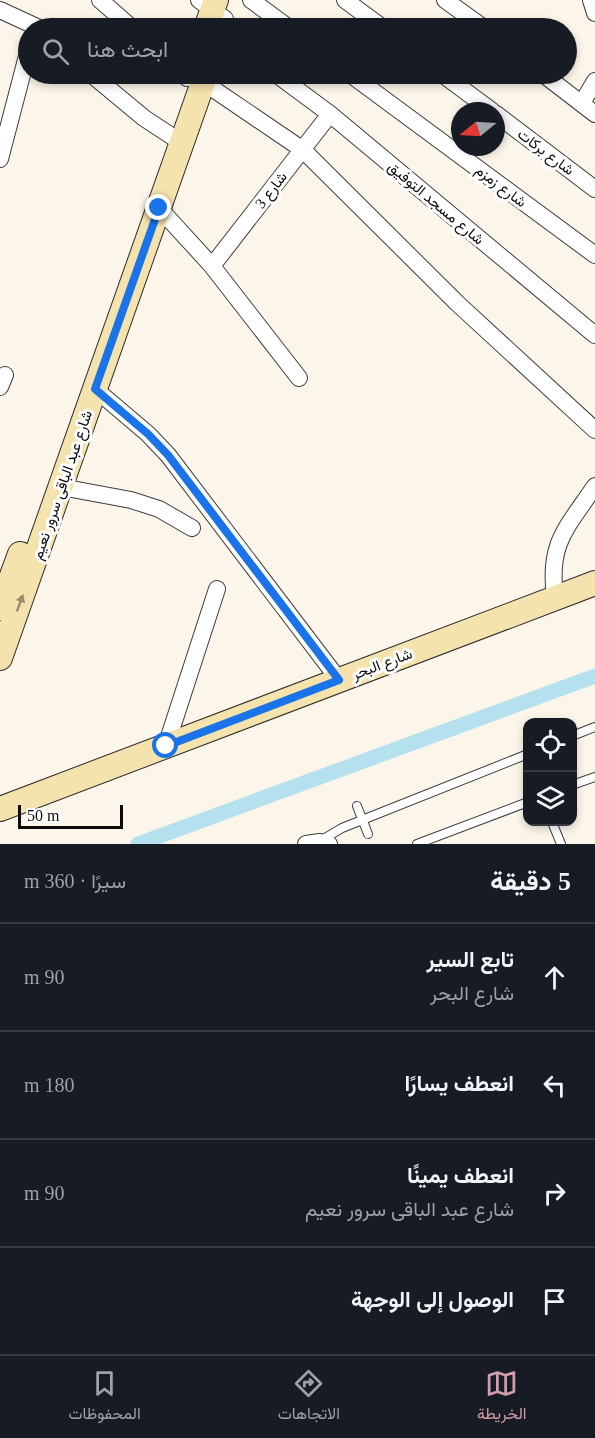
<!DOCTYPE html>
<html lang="ar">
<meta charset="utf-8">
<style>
body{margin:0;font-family:"Times New Roman",Vazirmatn,serif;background:#242831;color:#f1f3f6;direction:rtl}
.controls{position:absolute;right:18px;bottom:18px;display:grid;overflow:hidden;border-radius:12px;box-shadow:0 3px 9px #0003}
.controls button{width:54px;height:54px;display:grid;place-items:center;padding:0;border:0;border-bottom:2px solid #363941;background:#171b24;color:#f1f3f6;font:30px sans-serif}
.compass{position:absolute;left:451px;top:102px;width:54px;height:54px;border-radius:50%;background:#171b24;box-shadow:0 3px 9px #0003;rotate:252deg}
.scale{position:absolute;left:18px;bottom:15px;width:105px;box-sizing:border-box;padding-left:6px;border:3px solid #0a0a0a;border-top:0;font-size:16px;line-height:21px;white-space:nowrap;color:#0a0a0a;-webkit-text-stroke:4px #fff;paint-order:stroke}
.stop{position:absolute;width:18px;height:18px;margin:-14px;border:4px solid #1a73e8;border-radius:50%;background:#fff}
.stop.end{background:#1a73e8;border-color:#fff;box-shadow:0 2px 6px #0008}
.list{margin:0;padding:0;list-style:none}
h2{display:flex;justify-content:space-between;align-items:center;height:78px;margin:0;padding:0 24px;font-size:26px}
h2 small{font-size:20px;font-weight:400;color:#9ea1a6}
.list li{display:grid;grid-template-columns:39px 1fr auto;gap:18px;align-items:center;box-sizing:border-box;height:108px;padding:0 24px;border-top:2px solid #363941}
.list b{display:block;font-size:22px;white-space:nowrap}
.list p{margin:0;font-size:20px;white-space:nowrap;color:#9ea1a6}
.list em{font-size:20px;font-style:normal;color:#9ea1a6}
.icon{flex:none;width:33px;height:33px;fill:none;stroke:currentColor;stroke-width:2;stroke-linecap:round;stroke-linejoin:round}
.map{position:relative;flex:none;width:595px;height:844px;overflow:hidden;direction:ltr}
.search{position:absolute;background:#171b24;box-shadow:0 3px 9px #0003;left:18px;right:18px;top:18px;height:66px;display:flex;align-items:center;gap:15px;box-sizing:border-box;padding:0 21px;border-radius:33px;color:#9ea1a6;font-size:22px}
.sheet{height:510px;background:#171b24}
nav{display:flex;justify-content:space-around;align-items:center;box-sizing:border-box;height:84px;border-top:2px solid #363941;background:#171b24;font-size:16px;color:#9ea1a6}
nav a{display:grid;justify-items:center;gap:3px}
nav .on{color:#d19da9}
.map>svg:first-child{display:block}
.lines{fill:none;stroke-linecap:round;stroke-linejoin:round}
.canal{stroke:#b5e1ee;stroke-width:15}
.lane-casing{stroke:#3d3d3d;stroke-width:10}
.street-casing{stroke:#3d3d3d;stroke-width:18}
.secondary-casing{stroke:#2c2c2c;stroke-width:26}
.lane{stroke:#fff;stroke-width:8}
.street{stroke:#fff;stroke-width:16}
.secondary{stroke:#f5e3ad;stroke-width:24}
.oneway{fill:#978c6c}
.route{stroke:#1a73e8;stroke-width:8}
.labels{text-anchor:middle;stroke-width:6;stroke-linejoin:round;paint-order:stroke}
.street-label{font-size:15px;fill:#0a0a0a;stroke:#fff}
</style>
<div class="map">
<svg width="595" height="844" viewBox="0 0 595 844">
<rect width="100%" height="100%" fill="#fcf6ea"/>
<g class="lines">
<!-- canal -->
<path class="canal" d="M138,844L595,676"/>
<!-- lane casing -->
<g class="lane-casing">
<path id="lane" d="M572,736L595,727
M572,785L595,777
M357,806L368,834
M552,822L561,844
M320,841L342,828L528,754
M417,844L528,802"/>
</g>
<!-- street casing -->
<g class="street-casing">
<path id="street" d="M100,0L132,28
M199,0L225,19
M251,0L289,28
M345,0L383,28
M445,0L484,28
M591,0L595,13
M0,10L39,28
M91,74L144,118L182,143
M182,74L187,78
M276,74L330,114L595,335
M350,74L595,255
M442,74L492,111
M543,74L595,114
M203,82L303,150L457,303L595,430
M582,103L595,81
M496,114L595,189
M0,159L28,52
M159,208L212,266L299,378
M212,266L330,114
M0,387L5,375
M95,389L148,434L168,455L339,680
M61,487L131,500L159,509L192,528
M555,597C548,543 566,529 595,486
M166,746L217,589
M306,844L320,842L329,844"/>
</g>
<!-- secondary casing -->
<g class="secondary-casing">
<path id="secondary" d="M206,28L216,0
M0,608L20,554
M0,658L206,74
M0,809L595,583"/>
</g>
<!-- lane -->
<use href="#lane" class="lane"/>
<!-- street -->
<use href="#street" class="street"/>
<!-- secondary -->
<use href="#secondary" class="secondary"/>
</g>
<!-- one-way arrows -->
<defs><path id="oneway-solid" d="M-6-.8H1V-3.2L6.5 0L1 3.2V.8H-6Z" transform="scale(1.5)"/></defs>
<use class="oneway" href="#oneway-solid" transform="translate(20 603) rotate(-70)"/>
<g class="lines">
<!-- route -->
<path class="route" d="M159,208L95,389L148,434L168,455L339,680L166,746"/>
</g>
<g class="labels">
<!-- street labels -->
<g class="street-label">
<text transform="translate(546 152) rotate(37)" y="5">شارع بركات</text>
<text transform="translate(501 186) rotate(37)" y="5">شارع زمزم</text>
<text transform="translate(271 190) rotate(-52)" y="5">شارع 3</text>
<text transform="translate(436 203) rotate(40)" y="5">شارع مسجد التوفيق</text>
<text transform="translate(62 485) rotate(-71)" y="5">شارع عبد الباقى سرور نعيم</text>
<text transform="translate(382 664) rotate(-21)" y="5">شارع البحر</text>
</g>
</g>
</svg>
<div class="controls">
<button><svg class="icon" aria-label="locate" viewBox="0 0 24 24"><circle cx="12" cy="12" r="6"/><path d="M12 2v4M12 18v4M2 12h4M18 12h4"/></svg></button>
<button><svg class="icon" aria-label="layers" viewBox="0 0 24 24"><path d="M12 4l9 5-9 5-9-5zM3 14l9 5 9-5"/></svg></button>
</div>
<svg class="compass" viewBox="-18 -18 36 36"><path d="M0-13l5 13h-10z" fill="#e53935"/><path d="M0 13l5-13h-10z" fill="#9ea1a6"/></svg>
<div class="scale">50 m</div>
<div class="stop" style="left:166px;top:746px"></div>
<div class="stop end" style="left:159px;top:208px"></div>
<div class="search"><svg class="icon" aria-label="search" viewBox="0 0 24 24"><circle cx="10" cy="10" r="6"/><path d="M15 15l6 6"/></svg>ابحث هنا</div>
</div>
<section class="sheet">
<h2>5 دقيقة<small>سيرًا · 360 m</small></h2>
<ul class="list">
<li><svg class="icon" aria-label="ahead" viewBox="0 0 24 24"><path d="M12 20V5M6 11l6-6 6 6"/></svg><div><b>تابع السير</b><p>شارع البحر</p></div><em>90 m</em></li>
<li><svg class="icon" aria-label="left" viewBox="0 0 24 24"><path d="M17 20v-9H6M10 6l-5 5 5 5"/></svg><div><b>انعطف يسارًا</b></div><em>180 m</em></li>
<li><svg class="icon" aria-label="right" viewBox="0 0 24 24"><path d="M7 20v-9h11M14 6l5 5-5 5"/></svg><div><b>انعطف يمينًا</b><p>شارع عبد الباقى سرور نعيم</p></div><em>90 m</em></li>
<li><svg class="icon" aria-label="arrive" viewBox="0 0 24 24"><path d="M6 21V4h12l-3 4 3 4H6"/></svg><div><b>الوصول إلى الوجهة</b></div></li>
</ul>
</section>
<nav>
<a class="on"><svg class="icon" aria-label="map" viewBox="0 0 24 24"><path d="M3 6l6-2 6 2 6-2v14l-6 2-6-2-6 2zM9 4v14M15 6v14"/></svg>الخريطة</a>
<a><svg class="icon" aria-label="directions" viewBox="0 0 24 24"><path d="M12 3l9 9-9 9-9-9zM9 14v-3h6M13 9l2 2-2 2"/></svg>الاتجاهات</a>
<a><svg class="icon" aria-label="saved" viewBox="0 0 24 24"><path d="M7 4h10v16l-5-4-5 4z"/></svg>المحفوظات</a>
</nav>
